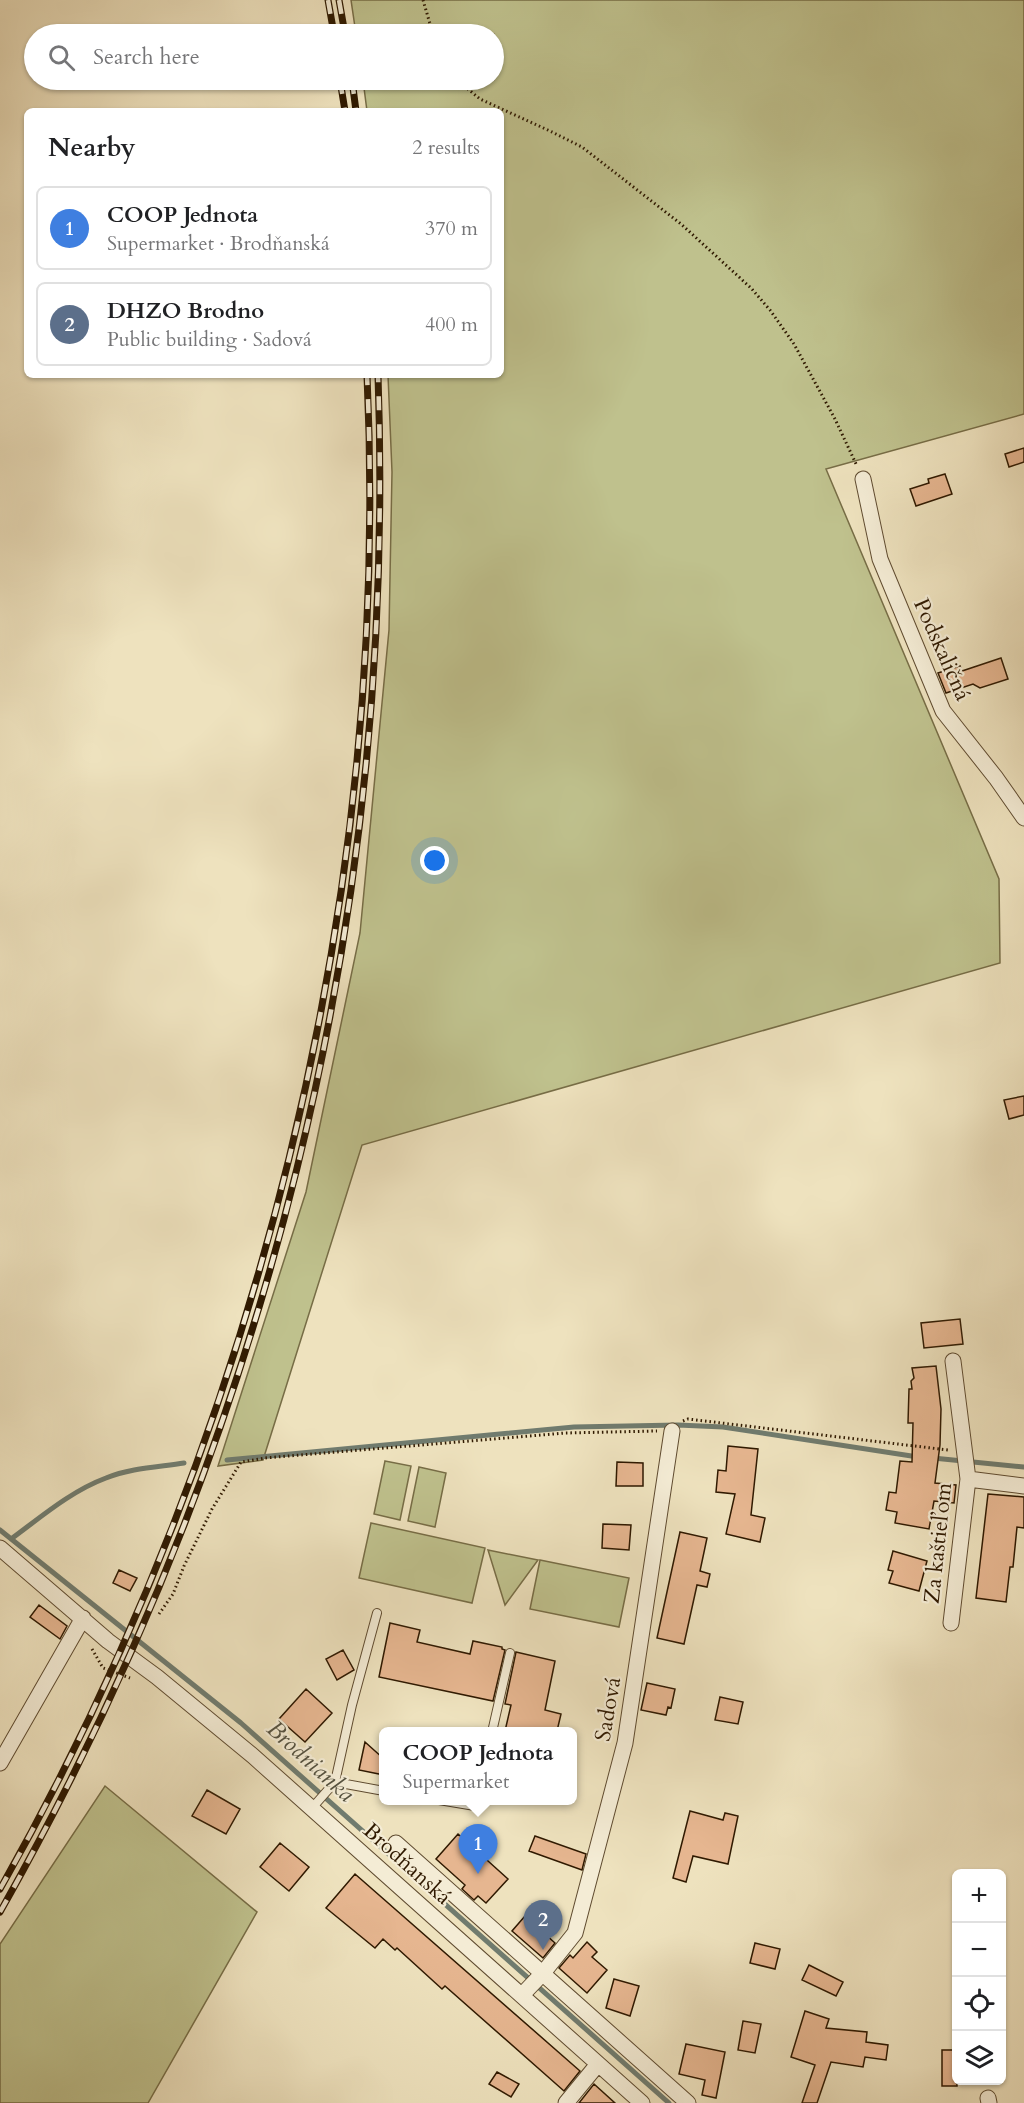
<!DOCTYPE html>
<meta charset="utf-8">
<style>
body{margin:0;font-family:Cardo,serif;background:#f2f2f2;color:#202124}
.controls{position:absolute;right:18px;bottom:18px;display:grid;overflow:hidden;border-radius:9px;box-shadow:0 2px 4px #0004}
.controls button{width:54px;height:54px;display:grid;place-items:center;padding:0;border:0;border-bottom:2px solid #e0e0e0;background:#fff;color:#202124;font:30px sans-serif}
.you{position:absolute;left:435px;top:861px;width:21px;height:21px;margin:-15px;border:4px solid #fff;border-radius:50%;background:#1a73e8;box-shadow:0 0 0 9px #1a73e833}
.badge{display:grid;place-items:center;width:39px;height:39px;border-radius:50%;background:#db2777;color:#fff;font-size:20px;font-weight:700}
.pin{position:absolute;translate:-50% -50px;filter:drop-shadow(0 2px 3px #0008)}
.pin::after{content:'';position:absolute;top:32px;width:21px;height:18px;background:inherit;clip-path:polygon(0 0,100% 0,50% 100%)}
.popup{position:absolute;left:379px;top:1727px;width:198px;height:78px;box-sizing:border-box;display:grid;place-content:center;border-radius:9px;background:#fff;filter:drop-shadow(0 2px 4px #0005);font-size:20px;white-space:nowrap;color:#757577}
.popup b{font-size:22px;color:#202124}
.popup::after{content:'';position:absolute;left:50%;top:100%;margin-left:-12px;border:12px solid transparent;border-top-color:#fff}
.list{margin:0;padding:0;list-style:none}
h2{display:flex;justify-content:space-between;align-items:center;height:78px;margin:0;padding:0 24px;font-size:26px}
h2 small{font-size:20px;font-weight:400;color:#757577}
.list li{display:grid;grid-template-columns:39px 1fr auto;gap:18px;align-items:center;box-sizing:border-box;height:84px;margin:0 12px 12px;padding:0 12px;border:2px solid #e0e0e0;border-radius:9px}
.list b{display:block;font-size:22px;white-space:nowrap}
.list p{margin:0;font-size:20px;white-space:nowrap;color:#757577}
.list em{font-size:20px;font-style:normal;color:#757577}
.icon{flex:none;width:33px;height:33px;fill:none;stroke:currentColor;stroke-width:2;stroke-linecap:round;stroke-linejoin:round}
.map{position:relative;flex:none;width:1024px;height:2103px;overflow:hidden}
.search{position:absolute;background:#fff;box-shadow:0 2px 4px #0004;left:24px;top:24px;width:480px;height:66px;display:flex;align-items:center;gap:15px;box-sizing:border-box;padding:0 21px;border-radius:33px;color:#757577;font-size:22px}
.panel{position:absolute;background:#fff;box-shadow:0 2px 4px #0004;left:24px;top:108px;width:480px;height:270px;border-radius:9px}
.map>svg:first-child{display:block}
.green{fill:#bfc18d;stroke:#776d46;stroke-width:1.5}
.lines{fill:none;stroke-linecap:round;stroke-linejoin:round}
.stream{stroke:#707b6e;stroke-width:5}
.building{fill:#e6b690;stroke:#2f1900;stroke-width:1.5}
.service-casing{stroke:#5f4b30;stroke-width:10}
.minor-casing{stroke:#5f4b30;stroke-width:17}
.path{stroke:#2f1900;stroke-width:3;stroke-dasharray:1.5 3;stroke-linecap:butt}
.service{stroke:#f4ecd5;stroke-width:8}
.minor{stroke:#f4ecd5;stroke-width:15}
.rail-casing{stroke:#2f1900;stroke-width:7}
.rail{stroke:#f4ecd5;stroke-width:4.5;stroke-dasharray:14;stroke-linecap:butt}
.labels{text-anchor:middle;stroke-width:4.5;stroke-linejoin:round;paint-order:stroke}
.street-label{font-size:22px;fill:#2f1900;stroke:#f4ecd5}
.water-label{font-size:24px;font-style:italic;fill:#555240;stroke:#f4ecd5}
</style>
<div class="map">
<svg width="1024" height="2103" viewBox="0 0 1024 2103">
<rect width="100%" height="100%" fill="#eee2be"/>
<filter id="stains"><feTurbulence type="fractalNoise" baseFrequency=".00333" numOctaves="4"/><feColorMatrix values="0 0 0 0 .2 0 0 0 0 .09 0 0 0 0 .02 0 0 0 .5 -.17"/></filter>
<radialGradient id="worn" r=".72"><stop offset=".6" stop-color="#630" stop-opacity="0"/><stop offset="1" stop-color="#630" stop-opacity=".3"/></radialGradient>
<!-- green -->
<path class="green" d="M351,0H1024V414L826,469L999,879L1000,963L362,1145L263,1460L218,1466L306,1192L360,933L389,630L392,472L388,375H501V111H367L363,80H494V34H356Z
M385,1461L411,1466L400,1520L374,1514Z
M419,1467L446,1473L435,1527L408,1521Z
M371,1523L485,1548L472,1603L359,1578Z
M488,1550L538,1560L505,1605Z
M540,1560L629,1578L619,1627L530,1609Z
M105,1786L257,1912L148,2103H0V1944Z"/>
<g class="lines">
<!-- stream -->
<path class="stream" d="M933,1458L1024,1467
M227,1460L574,1427L678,1425L723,1427L918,1457
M0,1530L241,1723L669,2103
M11,1539C41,1517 71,1491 106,1478C130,1468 158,1467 184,1463"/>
</g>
<!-- building -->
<path class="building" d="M1024,448V462L1009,467L1005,454Z
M945,474L952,494L916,506L910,489L929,483L928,479Z
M1001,658L1008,679L980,688L973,684L946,693L938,673L960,666L962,671Z
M1024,1096V1115L1009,1119L1004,1100Z
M960,1319L963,1344L924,1348L921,1323Z
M936,1366L941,1409L940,1445L935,1483L956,1485L954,1503L934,1501L929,1529L895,1523L897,1512L886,1510L889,1492L896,1493L900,1461L912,1462L913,1423H908L909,1389H912L911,1381L914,1378L912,1368Z
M728,1446L758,1449L751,1515L765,1518L760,1542L726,1534L735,1494L716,1492L718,1470L726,1471Z
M617,1462L643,1463V1486H616Z
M988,1494L1024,1497V1528L1017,1527L1013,1567H1010L1006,1602L976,1598Z
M603,1524L631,1525L629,1550L602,1548Z
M680,1532L707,1538L700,1571L710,1574L707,1587L697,1585L684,1644L657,1638Z
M893,1551L927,1561L919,1591L889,1583L893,1571L888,1570Z
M119,1570L137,1578L130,1591L113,1583Z
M39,1605L67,1626L60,1639L30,1617Z
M390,1623L420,1630L417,1642L470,1654L473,1641L502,1647V1649L505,1650L493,1701L379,1677Z
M343,1650L354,1670L337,1680L326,1659Z
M516,1652L555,1661L545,1710L561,1714L557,1731H505L511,1705L505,1704Z
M647,1683L675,1689L671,1708L668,1707L666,1715L641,1710Z
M306,1689L332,1713L305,1742L279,1719Z
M720,1697L743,1702L738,1724L715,1720Z
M365,1742L384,1759V1775L359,1770Z
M207,1790L240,1809L226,1834L192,1816Z
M690,1811L723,1820L725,1813L738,1816L728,1864L693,1856L686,1882L673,1878Z
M458,1834L508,1879L486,1903L478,1896L474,1900L462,1889L465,1885L436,1859Z
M535,1836L586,1854L582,1870L529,1851Z
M280,1843L309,1867L289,1891L260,1867Z
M355,1874L580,2071L564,2091L445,1986L442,1989L397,1948L395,1950L383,1939L375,1948L326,1908Z
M525,1916L555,1943L543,1958L512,1931Z
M587,1942L597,1952L592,1957L607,1970L587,1993L559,1968L570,1955L573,1958Z
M755,1943L780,1949L775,1969L750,1963Z
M809,1965L843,1982L836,1996L802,1980Z
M614,1979L639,1986L630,2016L606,2008Z
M805,2011L829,2019L826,2028L867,2032L866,2042L888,2045L886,2060L865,2057L863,2067L831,2062L817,2103H802L815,2065L791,2057Z
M743,2021L761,2024L755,2053L738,2050Z
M686,2044L725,2052L716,2098L702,2095L705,2080L679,2074Z
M942,2050H957V2086H942Z
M497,2072L519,2084L511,2097L489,2084Z
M594,2084L615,2103H579Z"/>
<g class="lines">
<!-- service casing -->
<g class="service-casing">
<path id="service" d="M492,1732L510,1653
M335,1782L384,1791
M439,1800L475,1806L476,1800
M312,1808L335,1782L352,1705L377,1613"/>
</g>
<!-- minor casing -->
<g class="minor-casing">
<path id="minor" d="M863,479L880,559L943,711L996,778L1024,818
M968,1479L1024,1486
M0,1548L108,1641L157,1677L253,1756L642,2103
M951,1623L968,1479L953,1361
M0,1763L83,1618
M396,1843L688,2103
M522,1995L543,1973L575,1933L625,1743L672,1431
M988,2098L989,2103
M566,2103L598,2064"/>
</g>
<!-- path -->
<path class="path" d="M423,0L433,34
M457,80L480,99L550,131L582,147L681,224L751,288L770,310L794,344L835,419L857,466
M683,1421L688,1419L948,1450
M159,1614L173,1594L184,1566L212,1509L241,1462L265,1458L565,1433L657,1431
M92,1649L103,1668L130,1678"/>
<!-- service -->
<use href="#service" class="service"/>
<!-- minor -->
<use href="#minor" class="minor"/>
<!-- rail casing -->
<g class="rail-casing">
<path id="rail" d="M328,0L334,34
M339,0L345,34
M340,80L345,111
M352,80L356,111
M0,1889C258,1433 391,899 367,375
M0,1912C268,1438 397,919 378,375"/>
</g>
<!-- rail -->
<use href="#rail" class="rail"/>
</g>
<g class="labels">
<!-- street labels -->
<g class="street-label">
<text transform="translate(943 649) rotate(66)" y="8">Podskaličná</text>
<text transform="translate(937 1543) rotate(-84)" y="8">Za kaštieľom</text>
<text transform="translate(607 1709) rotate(-80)" y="8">Sadová</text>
<text transform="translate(408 1863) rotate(42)" y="8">Brodňanská</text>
</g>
<!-- water labels -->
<g class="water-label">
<text transform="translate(311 1761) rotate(42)" y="8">Brodnianka</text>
</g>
</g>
<rect width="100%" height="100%" filter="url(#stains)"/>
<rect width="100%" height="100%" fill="url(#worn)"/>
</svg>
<div class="controls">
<button>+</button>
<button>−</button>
<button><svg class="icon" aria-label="locate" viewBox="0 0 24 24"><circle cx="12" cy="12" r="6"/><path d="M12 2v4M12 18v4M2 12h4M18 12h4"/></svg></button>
<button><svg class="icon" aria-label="layers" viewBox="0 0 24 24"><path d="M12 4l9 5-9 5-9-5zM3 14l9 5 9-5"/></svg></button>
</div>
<div class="you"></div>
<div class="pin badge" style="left:478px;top:1874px;background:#3f7fe0">1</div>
<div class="popup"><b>COOP Jednota</b>Supermarket</div>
<div class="pin badge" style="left:543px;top:1950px;background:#5c6f8a">2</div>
<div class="search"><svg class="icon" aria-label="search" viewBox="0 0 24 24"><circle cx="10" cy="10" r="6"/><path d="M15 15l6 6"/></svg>Search here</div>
<section class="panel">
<h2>Nearby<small>2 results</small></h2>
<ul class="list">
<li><span class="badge" style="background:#3f7fe0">1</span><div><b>COOP Jednota</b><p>Supermarket · Brodňanská</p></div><em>370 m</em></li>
<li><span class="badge" style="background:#5c6f8a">2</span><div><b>DHZO Brodno</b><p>Public building · Sadová</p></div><em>400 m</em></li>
</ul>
</section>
</div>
